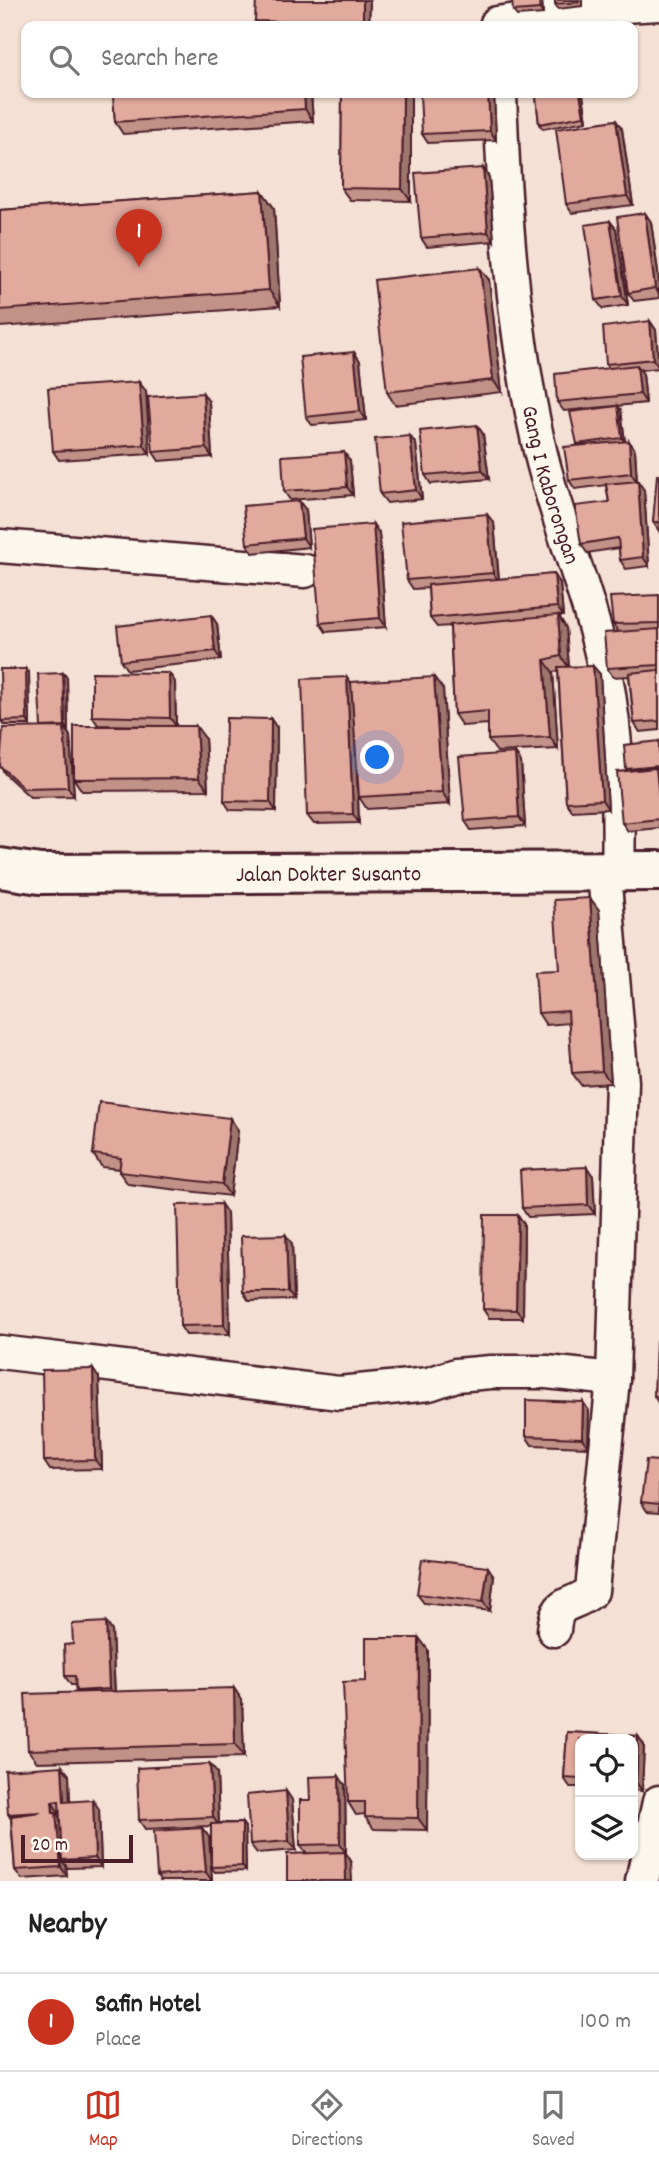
<!DOCTYPE html>
<style>
body{margin:0;font-family:Dekko,sans-serif;background:#f6f6f6;color:#222}
.controls{position:absolute;right:21px;bottom:21px;display:grid;overflow:hidden;border-radius:14px;box-shadow:0 2px 5px #0004}
.controls button{width:63px;height:63px;display:grid;place-items:center;padding:0;border:0;border-bottom:2px solid #e0e0e0;background:#fff;color:#222;font:35px sans-serif}
.scale{position:absolute;left:21px;bottom:18px;width:112px;box-sizing:border-box;padding-left:7px;border:4px solid #4a1f2b;border-top:0;font-size:19px;line-height:24px;white-space:nowrap;color:#4a1f2b;-webkit-text-stroke:5px #fbf7ec;paint-order:stroke}
.you{position:absolute;left:378px;top:758px;width:24px;height:24px;margin:-18px;border:5px solid #fff;border-radius:50%;background:#1a73e8;box-shadow:0 0 0 10px #1a73e833}
.badge{display:grid;place-items:center;width:46px;height:46px;border-radius:50%;background:#c8321e;color:#fff;font-size:23px;font-weight:700}
.pin{position:absolute;translate:-50% -58px;filter:drop-shadow(0 2px 4px #0008)}
.pin::after{content:'';position:absolute;top:37px;width:24px;height:21px;background:inherit;clip-path:polygon(0 0,100% 0,50% 100%)}
.list{margin:0;padding:0;list-style:none}
h2{display:flex;justify-content:space-between;align-items:center;height:91px;margin:0;padding:0 28px;font-size:30px}
h2 small{font-size:23px;font-weight:400;color:#767676}
.list li{display:grid;grid-template-columns:46px 1fr auto;gap:21px;align-items:center;box-sizing:border-box;height:98px;padding:0 28px;border-top:2px solid #e0e0e0}
.list b{display:block;font-size:26px;white-space:nowrap}
.list p{margin:0;font-size:23px;white-space:nowrap;color:#767676}
.list em{font-size:23px;font-style:normal;color:#767676}
.icon{flex:none;width:38px;height:38px;fill:none;stroke:currentColor;stroke-width:2;stroke-linecap:round;stroke-linejoin:round}
.map{position:relative;flex:none;width:659px;height:1881px;overflow:hidden}
.search{position:absolute;background:#fff;box-shadow:0 2px 5px #0004;left:21px;right:21px;top:21px;height:77px;display:flex;align-items:center;gap:18px;box-sizing:border-box;padding:0 24px;border-radius:14px;color:#767676;font-size:26px}
.sheet{height:189px;background:#fff}
nav{display:flex;justify-content:space-around;align-items:center;box-sizing:border-box;height:98px;border-top:2px solid #e0e0e0;background:#fff;font-size:19px;color:#767676}
nav a{display:grid;justify-items:center;gap:4px}
nav .on{color:#c8321e}
.map>svg:first-child{display:block}
.lines{fill:none;stroke-linecap:round;stroke-linejoin:round}
.minor-casing{stroke:#4a1f2b;stroke-width:37}
.secondary-casing{stroke:#4a1f2b;stroke-width:44}
.minor{stroke:#fbf7ec;stroke-width:32}
.secondary{stroke:#fbf7ec;stroke-width:38}
.wall{fill:#c29187;stroke:#4a1f2b;stroke-width:2}
.shaded-wall{fill:#9e766e;stroke:#4a1f2b;stroke-width:2}
.building{fill:#e2a99d;stroke:#4a1f2b;stroke-width:2}
.labels{text-anchor:middle;stroke-width:5;stroke-linejoin:round;paint-order:stroke}
.street-label{font-size:23px;fill:#4a1f2b;stroke:#fbf7ec}
</style>
<div class="map">
<svg width="659" height="1881" viewBox="0 0 659 1881">
<rect width="100%" height="100%" fill="#f4e0d4"/>
<filter id="ink" filterUnits="userSpaceOnUse"><feTurbulence type="fractalNoise" baseFrequency=".0143" numOctaves="2"/><feDisplacementMap in="SourceGraphic" scale="14" xChannelSelector="R" yChannelSelector="G"/><feConvolveMatrix kernelMatrix="1 2 1 2 8 2 1 2 1" color-interpolation-filters="sRGB"/></filter>
<g filter="url(#ink)">
<g class="lines">
<!-- minor casing -->
<g class="minor-casing">
<g id="minor">
<path d="M497,23L606,7L659,4"/>
<path id="s1" d="M500,93C504,211 513,331 539,446C556,522 590,595 605,671C618,738 620,805 618,872"/>
<path d="M0,546L305,571"/>
<path d="M0,1352L339,1393L429,1384L456,1375L491,1372H547L613,1379"/>
<path d="M554,1630C557,1597 571,1609 592,1591L613,1379L622,1082L604,873"/>
<path d="M642,1881L659,1802"/>
</g>
</g>
<!-- secondary casing -->
<g class="secondary-casing">
<g id="secondary">
<path id="s2" d="M0,868L40,874L659,871"/>
</g>
</g>
<!-- minor -->
<use href="#minor" class="minor"/>
<!-- secondary -->
<use href="#secondary" class="secondary"/>
</g>
<!-- wall -->
<path class="wall" d="M370,0L369,26H259L255,21Z
M542,0L543,14L517,16L513,11Z
M555,0H582V6L558,9L555,4Z
M113,93H311L313,121L123,134L115,122Z
M342,93L411,201L350,200L341,188Z
M494,93L496,140L428,143L422,134Z
M534,93H586H582L583,95L587,121L543,129L539,124L536,96Z
M622,129L633,205L572,213L566,204Z
M483,168L489,177L494,241L427,247L421,238Z
M262,191L274,208L280,306L0,327V210Z
M645,213L651,222L659,279V298L634,301L628,293Z
M610,221L616,229L628,305L603,309L596,300Z
M489,280L502,392L395,405L387,392Z
M650,321L656,330L659,368L640,370L643,374L646,403L564,411L557,402L609,368L606,364Z
M354,352L360,361L366,420L312,425L306,417Z
M146,391L150,454L59,460L53,451Z
M209,402L212,457L159,461L153,452Z
M621,410L625,442L629,441L635,450L637,481L644,490L649,566L626,569L620,560L619,548L587,553L581,544L609,502L606,485L575,489L569,480L578,446L577,444Z
M477,425L483,434L489,479L431,484L425,475Z
M416,444L422,499L387,503L380,494Z
M344,452L350,461L353,495L290,500L284,491Z
M659,475V531L653,522Z
M306,510L309,547L253,553L247,544Z
M494,523L499,579L554,574L560,583L563,616H559L566,628L569,667L600,674L608,809L572,811L566,802L558,671L553,672L558,749L497,752L488,740V724L462,726L454,714L450,626L437,627L430,618L428,588L413,589L407,580Z
M379,533L386,627L326,632L320,623Z
M659,595V730L640,732L634,723L629,676L613,677L607,668L618,632L613,624Z
M211,615L217,624L221,660L127,670L121,661Z
M29,673L30,725H4L1,721Z
M169,673L175,682L176,726L205,738L208,790L82,791L74,779L158,726L98,725L92,716Z
M67,677L68,731H67L70,736L74,796L30,797L5,774L0,766L41,728Z
M347,677L351,683L443,689L450,804L367,809L359,797L357,764L359,823L314,824L307,815Z
M277,728L276,811L230,810L224,801Z
M659,741V828L628,831L622,823L628,771L626,769Z
M515,753L521,762L525,826L471,830L465,821Z
M590,898L599,910L611,1083L581,1085L572,1073L569,1023L546,1025L538,1013L559,970Z
M238,1130L230,1196L128,1184L119,1172V1169L102,1167L93,1154Z
M593,1176L595,1214L528,1217L522,1208Z
M227,1213L230,1334L186,1335L180,1326Z
M518,1215L524,1224L523,1318H489L483,1309Z
M292,1244L294,1300L249,1301L243,1292Z
M659,1342V1404L654,1396Z
M99,1378L102,1469L50,1470L44,1461Z
M583,1402L589,1411L588,1447L532,1445L526,1436Z
M659,1461V1512L647,1511L641,1502Z
M494,1576L490,1611L424,1603L417,1594Z
M106,1622L112,1631L115,1692L242,1700L244,1757L37,1762L28,1750L77,1693L76,1691L75,1685H71L65,1676L73,1644Z
M419,1638L428,1650L427,1830L374,1829L365,1817V1814L356,1815L348,1802L366,1681Z
M567,1732L638,1736L644,1745L642,1791L633,1790V1739H580V1787H570L564,1778Z
M62,1766L69,1775L70,1801L99,1809L101,1867L68,1868L66,1866L67,1876L22,1879L15,1870L11,1819L8,1814Z
M217,1773L219,1823H242L245,1827L246,1871L215,1872L211,1867V1826L145,1829L139,1820Z
M345,1785L346,1853L351,1861L306,1853L300,1845L310,1800Z
M286,1791L292,1800L296,1850L257,1853L250,1844Z
M202,1828L209,1837L212,1881H160L157,1876Z"/>
<!-- shaded-wall -->
<path class="shaded-wall" d="M363,0H370L369,26H365L363,24Z
M539,0H542L543,14L540,9Z
M304,93H311L313,121L305,109Z
M403,93H411V201L402,189Z
M488,93H494L496,140L490,131Z
M580,93L583,95L587,121L584,116Z
M616,120L622,129L633,205L627,196Z
M483,168L489,177L494,241L488,232Z
M262,191L274,208L280,306L269,290Z
M645,213L651,222L659,279V294L655,288Z
M610,221L616,229L628,305L622,296Z
M480,268L489,280L502,392L493,380Z
M650,321L656,330L659,368L653,359Z
M354,352L360,361L366,420L360,411Z
M637,365L643,374L646,403L640,394Z
M139,382L146,391L150,454L144,445Z
M203,393L209,402L212,457L206,448Z
M618,406L621,410L625,442L622,438Z
M477,425L483,434L489,479L482,470Z
M410,436L416,444L422,499L416,490Z
M629,441L635,450L637,482L631,473Z
M344,452L350,461L353,495L347,487Z
M638,481L644,490L649,566L643,557Z
M299,501L306,510L309,547L303,538Z
M487,514L494,523L499,582L493,573Z
M373,524L379,533L386,627L380,618Z
M554,574L560,583L563,616L557,607Z
M211,615L217,624L221,660L215,651Z
M558,615L566,628L569,668L561,656Z
M544,660L553,672L558,749L550,737Z
M593,666L600,674L608,809L602,800Z
M26,669L29,673L30,725L27,720Z
M63,673L67,677L68,731L65,726Z
M169,673L175,682L176,726L170,718Z
M347,677L353,686L359,823L353,814Z
M434,677L443,689L450,804L442,792Z
M271,719L277,728L276,811L270,802Z
M196,726L205,738L208,790L199,778Z
M64,727L70,736L74,796L68,787Z
M515,753L521,762L525,826L519,817Z
M656,768L659,772V798Z
M590,898L599,910L611,1083L602,1071Z
M230,1118L238,1130L230,1196L222,1184Z
M587,1167L593,1176L595,1214L588,1205Z
M221,1204L227,1213L230,1334L224,1325Z
M518,1215L524,1224L523,1318L516,1310Z
M286,1235L292,1244L294,1300L288,1292Z
M93,1369L99,1378L102,1469L95,1460Z
M583,1402L589,1411L588,1447L582,1438Z
M488,1567L494,1576L490,1611L483,1602Z
M106,1622L112,1631L115,1698L109,1689Z
M419,1638L428,1650L427,1830L418,1818Z
M234,1688L242,1700L244,1757L235,1744Z
M638,1736L644,1745L642,1791L636,1782Z
M210,1764L217,1773L219,1826L213,1817Z
M62,1766L69,1775L70,1810L64,1802Z
M339,1776L345,1785L346,1853L340,1844Z
M286,1791L292,1800L296,1850L289,1841Z
M93,1800L99,1809L101,1867L95,1858Z
M52,1802L58,1811V1815L63,1822L62,1860L66,1866L67,1876L61,1867Z
M242,1823L245,1827L246,1871L242,1866Z
M202,1828L209,1837L212,1881L206,1872Z
M345,1852L351,1861L352,1881H346Z"/>
<!-- building -->
<path class="building" d="M256,0H363V24L255,21Z
M512,0H539L540,9L513,11Z
M555,0H579V2L555,4Z
M113,93H304L305,109L115,122Z
M342,93H403L402,189L341,188Z
M420,93H488L490,131L422,134Z
M561,93H580L584,116L539,124L536,96Z
M616,120L627,196L566,204L556,129Z
M483,168L488,232L421,238L415,173Z
M262,191L269,290L0,310V210Z
M645,213L655,288L628,293L617,217Z
M610,221L622,296L596,300L585,225Z
M480,268L493,380L387,392L374,280Z
M650,321L653,359L606,364L603,327Z
M354,352L360,411L306,417L300,357Z
M637,365L640,394L557,402L555,374Z
M139,382L144,445L53,451L48,388Z
M203,393L206,448L153,452L148,397Z
M618,406L622,438L577,444L570,412Z
M477,425L482,470L425,475L420,431Z
M410,436L416,490L380,494L375,439Z
M629,441L631,473L569,480L564,447Z
M344,452L347,487L284,491L282,456Z
M657,475H659V522H653Z
M638,481L643,557L620,560L618,538L581,544L575,506L609,502L606,484Z
M299,501L303,538L247,544L243,506Z
M487,514L493,573L407,580L401,522Z
M373,524L380,618L320,623L312,529Z
M554,574L557,607L430,618L428,585Z
M659,595V623L613,624L610,597Z
M211,615L215,651L121,661L117,626Z
M558,615L561,656L544,660L550,737L488,740V711L454,714L450,625Z
M659,629V665L607,668L604,633Z
M593,666L602,800L566,802L558,667Z
M0,669H26L27,720L1,721Z
M659,670V721L634,723L629,673Z
M92,672L169,673L170,718L92,716Z
M63,673L65,726L41,727L38,674Z
M347,677L353,814L307,815L302,679Z
M434,677L442,792L359,797L351,682Z
M226,718L271,719L270,802L224,801Z
M74,726H196L199,778L74,779Z
M64,727L68,787L24,788L0,766L3,728Z
M659,741V766L626,769L624,745Z
M515,753L519,817L465,821L459,757Z
M656,768L659,798V819L622,823L617,772Z
M590,898L602,1071L572,1073L568,1011L538,1013L535,971L559,970L554,900Z
M99,1102L230,1118L222,1184L119,1172L121,1158L93,1154Z
M587,1167L588,1205L522,1208L520,1170Z
M221,1204L224,1325L180,1326L177,1205Z
M484,1215H518L516,1310L483,1309Z
M286,1235L288,1292H243L241,1236Z
M656,1342H659V1396H654Z
M93,1369L95,1460L44,1461L42,1370Z
M526,1400L583,1402L582,1438L526,1436Z
M646,1460L659,1461V1504L641,1502Z
M422,1559L488,1567L483,1602L417,1594Z
M106,1622L109,1689L76,1691L75,1676H65L64,1645L73,1644L72,1624Z
M366,1638H419L418,1818L365,1817V1802H348L343,1682L366,1681Z
M234,1688L235,1744L28,1750L25,1694Z
M567,1732L638,1736L636,1782H633V1739H580V1779L564,1778Z
M210,1764L213,1817L139,1820L137,1768Z
M62,1766L64,1802L93,1800L95,1858L62,1860L59,1801L52,1802L53,1813H56L61,1867L15,1870L11,1816L41,1812L8,1814L5,1770Z
M339,1776L340,1844L300,1845V1800H310L309,1777Z
M286,1791L289,1841L250,1844L247,1795Z
M242,1823V1866L211,1867V1824Z
M202,1828L206,1872L157,1876L154,1831Z
M345,1852L346,1881H287V1854Z"/>
</g>
<g class="labels">
<!-- street labels -->
<g class="street-label">
<text dy="8" stroke="none"><textPath href="#s1" startOffset="396">Gang I Kaborongan</textPath></text>
<text dy="8" stroke="none"><textPath href="#s2" startOffset="329">Jalan Dokter Susanto</textPath></text>
</g>
</g>
</svg>
<div class="controls">
<button><svg class="icon" aria-label="locate" viewBox="0 0 24 24"><circle cx="12" cy="12" r="6"/><path d="M12 2v4M12 18v4M2 12h4M18 12h4"/></svg></button>
<button><svg class="icon" aria-label="layers" viewBox="0 0 24 24"><path d="M12 4l9 5-9 5-9-5zM3 14l9 5 9-5"/></svg></button>
</div>
<div class="scale">20 m</div>
<div class="you"></div>
<div class="pin badge" style="left:139px;top:267px">1</div>
<div class="search"><svg class="icon" aria-label="search" viewBox="0 0 24 24"><circle cx="10" cy="10" r="6"/><path d="M15 15l6 6"/></svg>Search here</div>
</div>
<section class="sheet">
<h2>Nearby<small></small></h2>
<ul class="list">
<li><span class="badge">1</span><div><b>Safin Hotel</b><p>Place</p></div><em>100 m</em></li>
</ul>
</section>
<nav>
<a class="on"><svg class="icon" aria-label="map" viewBox="0 0 24 24"><path d="M3 6l6-2 6 2 6-2v14l-6 2-6-2-6 2zM9 4v14M15 6v14"/></svg>Map</a>
<a><svg class="icon" aria-label="directions" viewBox="0 0 24 24"><path d="M12 3l9 9-9 9-9-9zM9 14v-3h6M13 9l2 2-2 2"/></svg>Directions</a>
<a><svg class="icon" aria-label="saved" viewBox="0 0 24 24"><path d="M7 4h10v16l-5-4-5 4z"/></svg>Saved</a>
</nav>
